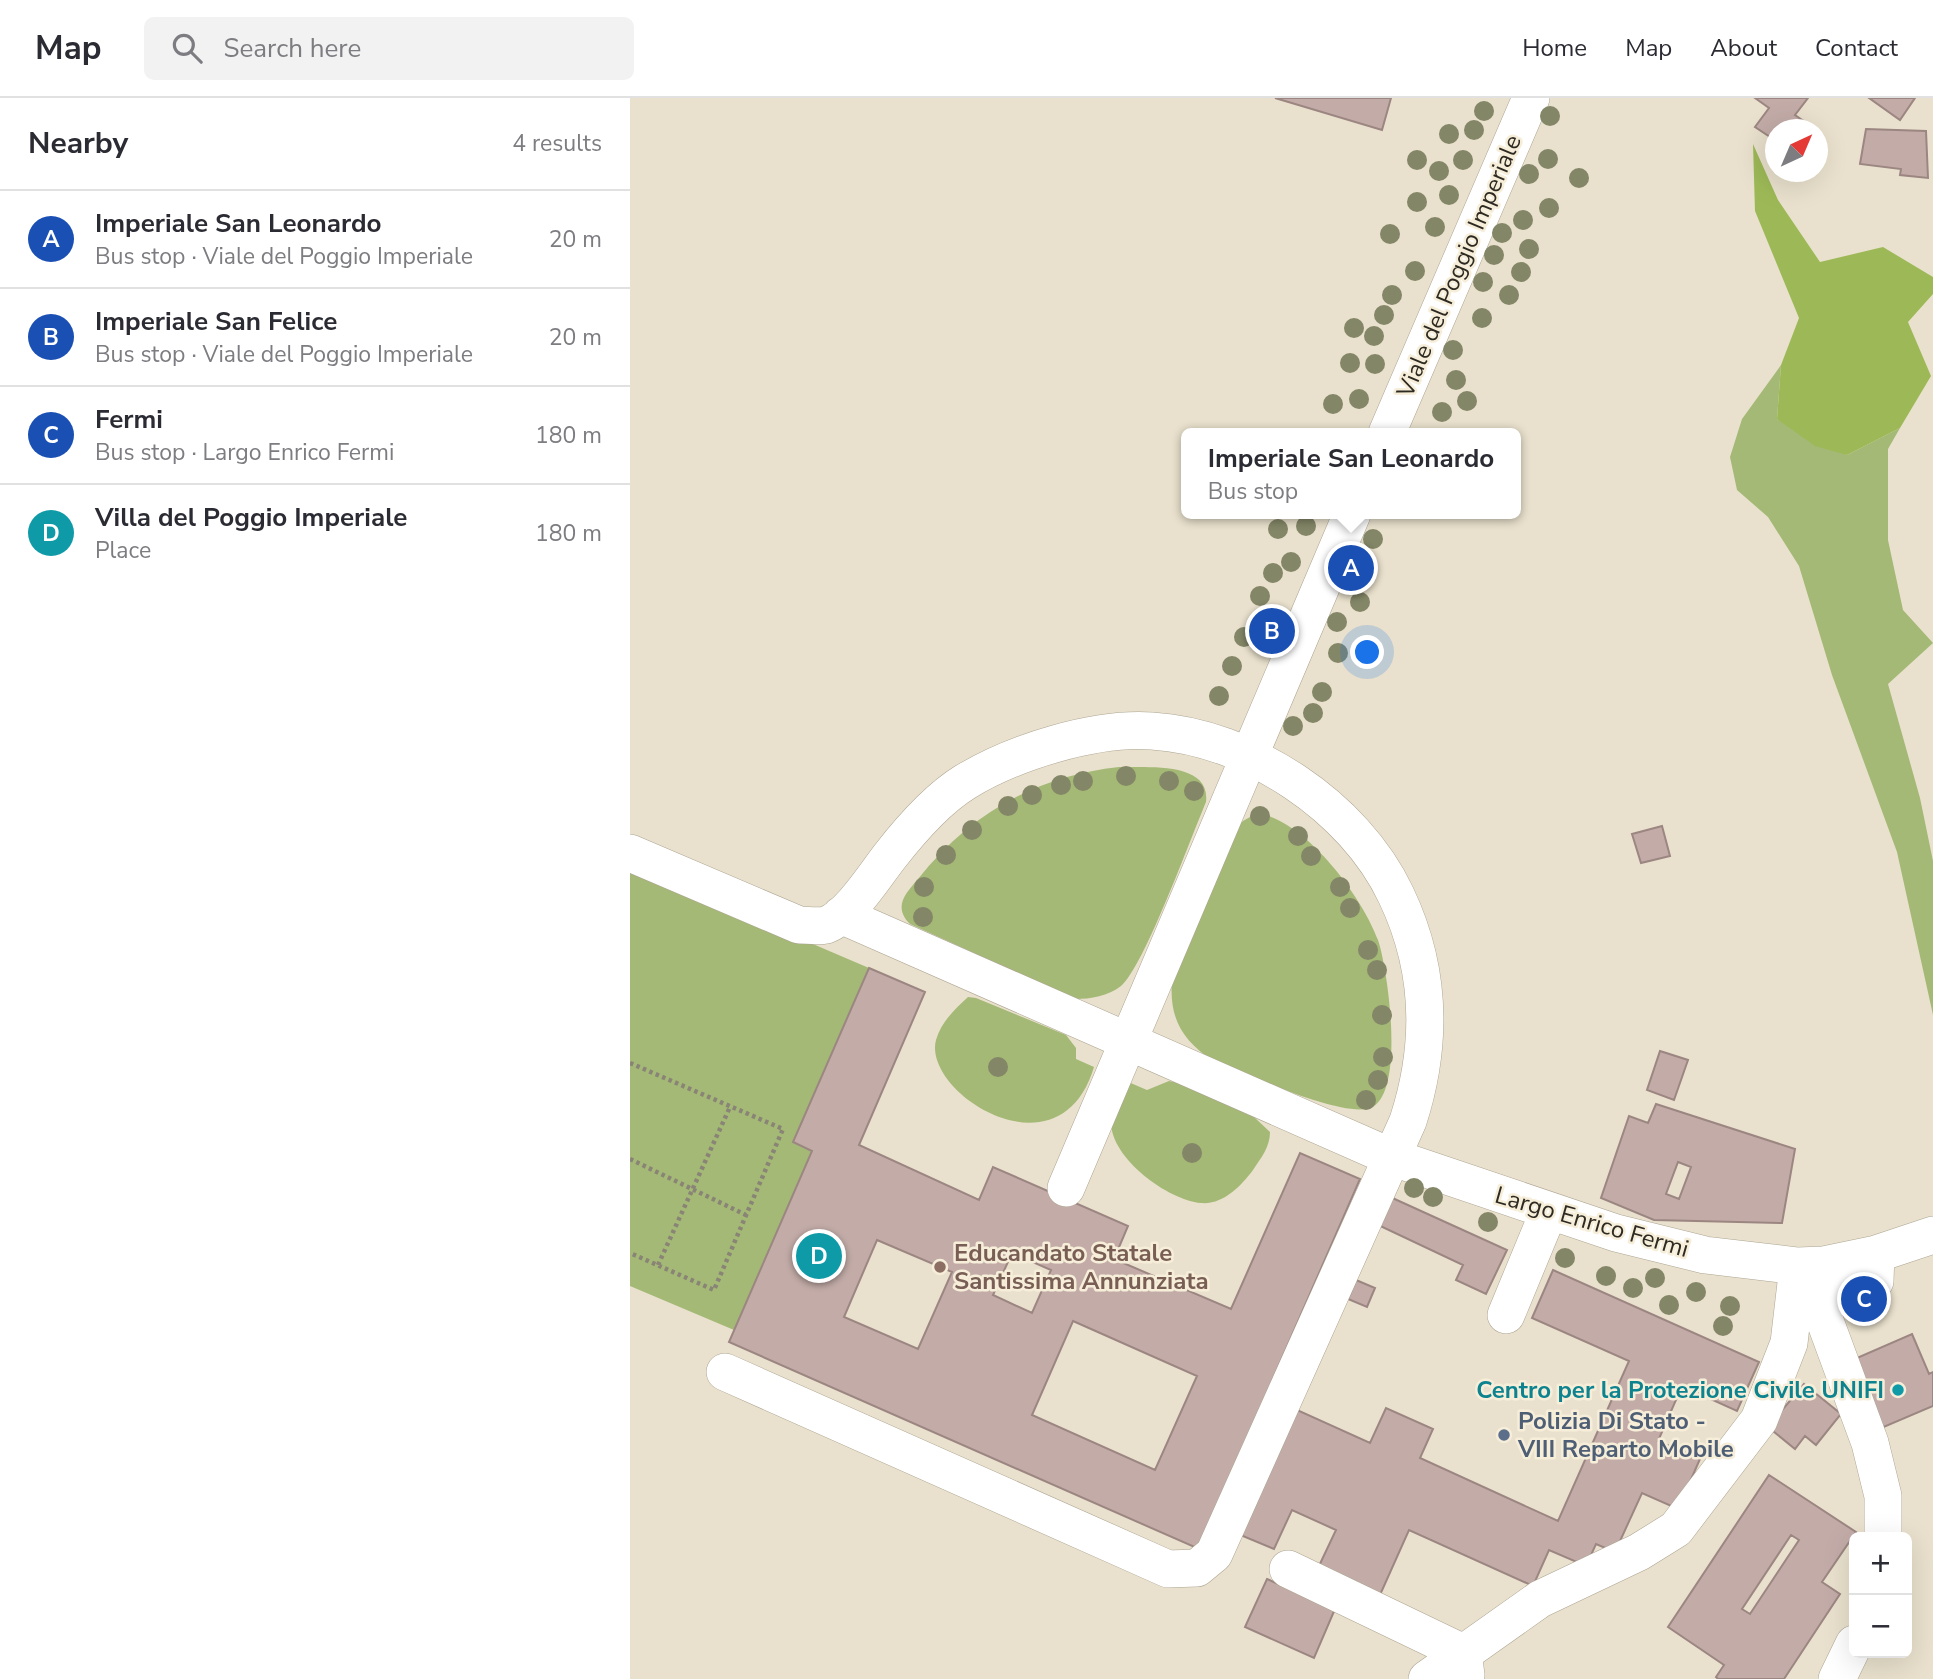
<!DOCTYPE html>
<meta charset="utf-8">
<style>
body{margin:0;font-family:"Nunito Sans",sans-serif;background:#f2f2f3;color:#2b2b33}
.controls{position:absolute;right:21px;bottom:21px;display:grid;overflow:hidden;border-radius:10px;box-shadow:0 7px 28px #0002}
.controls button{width:63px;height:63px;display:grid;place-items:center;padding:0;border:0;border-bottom:2px solid #e1e1e2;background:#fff;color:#2b2b33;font:35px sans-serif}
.compass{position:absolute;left:1135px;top:21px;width:63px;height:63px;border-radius:50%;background:#fff;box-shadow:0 7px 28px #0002;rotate:44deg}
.you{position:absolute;left:738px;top:555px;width:24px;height:24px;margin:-18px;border:5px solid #fff;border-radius:50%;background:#1a73e8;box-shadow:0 0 0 10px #1a73e833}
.badge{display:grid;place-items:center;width:46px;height:46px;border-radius:50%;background:#b42521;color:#fff;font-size:23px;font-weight:700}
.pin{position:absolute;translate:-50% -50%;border:4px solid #fff;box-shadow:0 2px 7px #0006}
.popup{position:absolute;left:551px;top:330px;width:340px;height:91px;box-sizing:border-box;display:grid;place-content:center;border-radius:10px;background:#fff;filter:drop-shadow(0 2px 5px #0005);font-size:23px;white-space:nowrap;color:#7c7c81}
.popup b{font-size:26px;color:#2b2b33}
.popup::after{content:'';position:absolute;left:50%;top:100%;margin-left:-14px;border:14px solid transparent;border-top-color:#fff}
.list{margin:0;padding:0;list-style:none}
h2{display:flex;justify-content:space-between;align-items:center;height:91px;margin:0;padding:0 28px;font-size:30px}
h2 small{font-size:23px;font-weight:400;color:#7c7c81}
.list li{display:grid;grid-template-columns:46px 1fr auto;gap:21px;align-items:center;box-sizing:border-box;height:98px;padding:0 28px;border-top:2px solid #e1e1e2}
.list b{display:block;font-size:26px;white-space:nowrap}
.list p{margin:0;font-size:23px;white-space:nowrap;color:#7c7c81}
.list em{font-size:23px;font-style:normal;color:#7c7c81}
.icon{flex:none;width:38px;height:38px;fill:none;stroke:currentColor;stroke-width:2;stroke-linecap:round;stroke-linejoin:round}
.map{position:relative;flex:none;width:1303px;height:1581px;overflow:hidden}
header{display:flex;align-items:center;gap:42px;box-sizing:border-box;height:98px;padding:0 35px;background:#fff;border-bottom:2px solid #e1e1e2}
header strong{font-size:33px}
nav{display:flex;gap:38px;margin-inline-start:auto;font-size:24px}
.search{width:490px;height:63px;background:#f2f2f3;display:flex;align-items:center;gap:18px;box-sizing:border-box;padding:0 24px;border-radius:10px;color:#7c7c81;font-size:26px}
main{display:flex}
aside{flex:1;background:#fff}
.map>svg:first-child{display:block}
.green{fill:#a4b976}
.forest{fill:#9db957}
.building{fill:#c3aca8;stroke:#9c8682;stroke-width:2;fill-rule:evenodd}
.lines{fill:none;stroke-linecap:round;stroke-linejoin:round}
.minor-casing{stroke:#ada592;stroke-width:38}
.path{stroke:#898476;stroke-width:4.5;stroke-dasharray:3.5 3.5;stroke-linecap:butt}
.minor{stroke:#fff;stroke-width:37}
.tree{fill:#838667}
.education-dot{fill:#8d6e63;stroke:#f7eeda;stroke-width:2.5}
.culture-dot{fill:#0f9aa8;stroke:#f7eeda;stroke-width:2.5}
.service-dot{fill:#5c6f8a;stroke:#f7eeda;stroke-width:2.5}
.labels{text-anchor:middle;stroke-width:5;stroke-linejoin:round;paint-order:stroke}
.street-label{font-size:24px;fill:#2d2a22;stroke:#f7eeda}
.education-label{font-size:24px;font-weight:bold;fill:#785e54;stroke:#f7eeda;text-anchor:start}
.culture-label{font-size:24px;font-weight:bold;fill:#0d838f;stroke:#f7eeda;text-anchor:end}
.service-label{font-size:24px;font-weight:bold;fill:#4e5e75;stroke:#f7eeda;text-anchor:start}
</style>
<header>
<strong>Map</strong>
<div class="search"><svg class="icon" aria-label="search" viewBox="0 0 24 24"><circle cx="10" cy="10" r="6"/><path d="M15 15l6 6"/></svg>Search here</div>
<nav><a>Home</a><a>Map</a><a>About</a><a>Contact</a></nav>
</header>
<main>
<aside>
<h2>Nearby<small>4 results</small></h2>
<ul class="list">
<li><span class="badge" style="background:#1a4fb4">A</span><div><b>Imperiale San Leonardo</b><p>Bus stop · Viale del Poggio Imperiale</p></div><em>20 m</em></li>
<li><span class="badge" style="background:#1a4fb4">B</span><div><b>Imperiale San Felice</b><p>Bus stop · Viale del Poggio Imperiale</p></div><em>20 m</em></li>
<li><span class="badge" style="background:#1a4fb4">C</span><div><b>Fermi</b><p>Bus stop · Largo Enrico Fermi</p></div><em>180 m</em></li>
<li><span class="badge" style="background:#0f9aa8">D</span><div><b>Villa del Poggio Imperiale</b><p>Place</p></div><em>180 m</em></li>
</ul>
</aside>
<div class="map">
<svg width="1303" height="1581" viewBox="0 0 1303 1581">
<rect width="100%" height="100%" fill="#e9e1cd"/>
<!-- green -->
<path class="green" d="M1151,267L1147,321L1217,357L1270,330L1258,351V442L1273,512L1303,545L1258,586L1290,700L1303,763V917L1267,754L1202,577L1169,468L1138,419L1107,392L1100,359L1112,321Z
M489,669C517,670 581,663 576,704C561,739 514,869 491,888C478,898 461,901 445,901L280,826C263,809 275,796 288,781C340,716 406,678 489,669Z
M627,715C675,722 732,798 748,842C758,871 776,997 740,1010C711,1020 614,975 583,963C552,942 539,920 542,883L606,731L613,723Z
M0,768L239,870L163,1044L182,1053L104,1232L0,1188Z
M338,899L346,900L436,937L446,950V961L464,969C430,1083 292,995 306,942C311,924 325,911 338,899Z
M496,983L517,992L539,983L548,985L624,1019L640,1034C640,1049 631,1060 623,1072C611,1088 593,1107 571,1105C538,1102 480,1060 481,1023C481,1011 492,994 496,983Z"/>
<!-- forest -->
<path class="forest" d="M1123,46L1148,102L1190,164L1253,149L1303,179V196L1278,224L1301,278L1270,330L1217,357L1185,348L1147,321L1151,267L1169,220L1125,113Z"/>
<!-- building -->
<path class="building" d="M645,0H761L752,32Z
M1125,0H1178L1165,17L1181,28L1179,32H1146V43L1125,29L1139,10Z
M1239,0H1285L1270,22Z
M1236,31L1296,33L1298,80L1270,77L1271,71L1230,66Z
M1032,728L1040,758L1011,765L1002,736Z
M239,870L295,894L229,1047L349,1102L363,1069L498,1128L484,1161L601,1211L670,1055L730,1081L569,1451L99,1244L182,1053L163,1044ZM247,1142L322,1174L288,1251L214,1219ZM382,1155L421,1172L402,1215L363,1197ZM443,1223L567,1278L525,1372L402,1317Z
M1030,953L1058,962L1044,1002L1017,992Z
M1026,1006L1165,1051L1152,1125L1024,1122L971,1100L999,1018L1018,1025ZM1048,1064L1061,1069L1049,1101L1036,1096Z
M758,1098L877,1152L856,1196L826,1182L833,1167L746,1126Z
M923,1172L1129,1264L1107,1313L1052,1288L1028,1343L1070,1361L1048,1411L1012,1395L985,1454L966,1446L956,1468L919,1452L903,1488L779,1432L750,1497L688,1470L706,1432L662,1412L644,1451L608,1436L665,1311L740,1345L756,1310L803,1331L790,1360L928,1423L999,1263L902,1220Z
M726,1182L745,1190L737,1209L718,1201Z
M1282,1236L1299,1276L1303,1274V1308L1249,1331L1220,1263Z
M1174,1286L1211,1316L1186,1347L1175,1338L1165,1351L1138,1329Z
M1139,1377L1226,1434L1192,1484L1210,1496L1154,1581H1088L1086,1579L1094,1567L1038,1529ZM1161,1437L1169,1442L1120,1516L1112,1511Z
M637,1481L705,1511L684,1560L615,1529Z"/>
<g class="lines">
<!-- minor casing -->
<g class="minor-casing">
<path id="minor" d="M757,335L901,0
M0,755L169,827C177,827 188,829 196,827C219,819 245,777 260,758C281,731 306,702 335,684C384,654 465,629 522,633C619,639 724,708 766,797C801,870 803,946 778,1023L584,1456L567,1470L538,1471L95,1274
M211,817L761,1059L986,1135L1075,1157L1168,1168L1193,1167L1246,1156L1303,1137
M436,1090L722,416
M1166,1194C1193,1197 1226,1208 1245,1183L1246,1156
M1185,1196L1240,1345L1253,1398V1439
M876,1217L919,1113
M658,1471L833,1555L836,1577
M797,1581L910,1501L1009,1454L1046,1431L1129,1322L1159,1245L1168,1168
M1207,1581L1224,1546"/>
</g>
<!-- path -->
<path class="path" d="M0,965L153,1031L84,1192L0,1155
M0,1061L116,1117
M28,1167L100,1009"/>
<!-- minor -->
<use href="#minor" class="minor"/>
</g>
<!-- trees -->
<g class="tree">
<circle cx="854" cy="13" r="10"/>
<circle cx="920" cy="18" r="10"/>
<circle cx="844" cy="32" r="10"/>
<circle cx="819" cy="36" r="10"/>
<circle cx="918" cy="61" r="10"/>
<circle cx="787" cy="62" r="10"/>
<circle cx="833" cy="62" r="10"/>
<circle cx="809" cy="73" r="10"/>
<circle cx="899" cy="76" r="10"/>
<circle cx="949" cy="80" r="10"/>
<circle cx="819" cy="97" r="10"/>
<circle cx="787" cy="104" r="10"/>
<circle cx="919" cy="110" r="10"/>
<circle cx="893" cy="122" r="10"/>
<circle cx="805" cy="129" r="10"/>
<circle cx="872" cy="135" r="10"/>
<circle cx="760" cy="136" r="10"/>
<circle cx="899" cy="151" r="10"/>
<circle cx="864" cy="157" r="10"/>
<circle cx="785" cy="173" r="10"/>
<circle cx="891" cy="174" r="10"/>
<circle cx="853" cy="184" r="10"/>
<circle cx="762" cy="197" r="10"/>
<circle cx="879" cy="197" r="10"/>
<circle cx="754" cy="217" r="10"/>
<circle cx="852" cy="220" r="10"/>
<circle cx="724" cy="230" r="10"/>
<circle cx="744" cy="238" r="10"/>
<circle cx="823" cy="252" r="10"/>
<circle cx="720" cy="265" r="10"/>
<circle cx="745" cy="266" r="10"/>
<circle cx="826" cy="282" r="10"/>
<circle cx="729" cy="301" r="10"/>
<circle cx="837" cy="303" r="10"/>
<circle cx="703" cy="306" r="10"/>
<circle cx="812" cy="314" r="10"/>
<circle cx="676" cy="428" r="10"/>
<circle cx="648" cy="431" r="10"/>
<circle cx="743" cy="441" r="10"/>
<circle cx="661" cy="464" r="10"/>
<circle cx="729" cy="472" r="10"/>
<circle cx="643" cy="475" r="10"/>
<circle cx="630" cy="498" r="10"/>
<circle cx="730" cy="504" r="10"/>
<circle cx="636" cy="521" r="10"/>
<circle cx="707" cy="524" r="10"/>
<circle cx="614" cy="539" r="10"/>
<circle cx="708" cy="555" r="10"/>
<circle cx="602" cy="568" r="10"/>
<circle cx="692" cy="594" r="10"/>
<circle cx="589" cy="598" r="10"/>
<circle cx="683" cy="615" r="10"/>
<circle cx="663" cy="628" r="10"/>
<circle cx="496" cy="678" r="10"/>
<circle cx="453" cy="683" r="10"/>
<circle cx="539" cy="683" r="10"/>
<circle cx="431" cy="687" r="10"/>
<circle cx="564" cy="693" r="10"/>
<circle cx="402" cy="697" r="10"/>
<circle cx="378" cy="708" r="10"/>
<circle cx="630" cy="718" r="10"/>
<circle cx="342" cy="732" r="10"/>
<circle cx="668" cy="738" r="10"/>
<circle cx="316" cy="757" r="10"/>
<circle cx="681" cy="758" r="10"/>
<circle cx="294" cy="789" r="10"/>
<circle cx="710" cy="789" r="10"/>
<circle cx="720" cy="810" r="10"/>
<circle cx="293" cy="819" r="10"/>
<circle cx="738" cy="852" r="10"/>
<circle cx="747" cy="872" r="10"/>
<circle cx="752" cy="917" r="10"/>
<circle cx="753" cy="959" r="10"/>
<circle cx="368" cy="969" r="10"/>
<circle cx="748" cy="982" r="10"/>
<circle cx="736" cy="1002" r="10"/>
<circle cx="562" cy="1055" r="10"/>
<circle cx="784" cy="1090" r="10"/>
<circle cx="803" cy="1099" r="10"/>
<circle cx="858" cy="1124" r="10"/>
<circle cx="935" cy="1160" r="10"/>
<circle cx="976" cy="1178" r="10"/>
<circle cx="1025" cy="1180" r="10"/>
<circle cx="1003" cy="1190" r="10"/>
<circle cx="1066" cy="1194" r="10"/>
<circle cx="1039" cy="1207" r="10"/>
<circle cx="1100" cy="1208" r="10"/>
<circle cx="1093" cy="1228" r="10"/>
</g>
<!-- markers -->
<circle class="education-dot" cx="310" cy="1169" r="7"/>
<circle class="culture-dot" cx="1268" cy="1292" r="7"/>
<circle class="service-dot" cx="874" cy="1337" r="7"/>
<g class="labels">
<!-- street labels -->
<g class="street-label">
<text transform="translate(829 168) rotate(-67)" y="8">Viale del Poggio Imperiale</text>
<text transform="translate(962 1124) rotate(16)" y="8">Largo Enrico Fermi</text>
</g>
<!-- education labels -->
<g class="education-label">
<text x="324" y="1163">Educandato Statale<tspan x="324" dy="28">Santissima Annunziata</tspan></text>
</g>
<!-- culture labels -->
<g class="culture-label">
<text x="1254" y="1300">Centro per la Protezione Civile UNIFI</text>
</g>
<!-- service labels -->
<g class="service-label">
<text x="888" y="1331">Polizia Di Stato -<tspan x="888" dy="28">VIII Reparto Mobile</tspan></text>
</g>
</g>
</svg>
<div class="controls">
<button>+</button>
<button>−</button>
</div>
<svg class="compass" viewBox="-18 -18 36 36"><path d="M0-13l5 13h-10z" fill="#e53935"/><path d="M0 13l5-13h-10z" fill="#7c7c81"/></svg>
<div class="you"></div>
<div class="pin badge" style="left:721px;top:470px;background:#1a4fb4">A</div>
<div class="popup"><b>Imperiale San Leonardo</b>Bus stop</div>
<div class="pin badge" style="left:642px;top:533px;background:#1a4fb4">B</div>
<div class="pin badge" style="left:1234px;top:1201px;background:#1a4fb4">C</div>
<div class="pin badge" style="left:189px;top:1158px;background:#0f9aa8">D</div>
</div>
</main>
